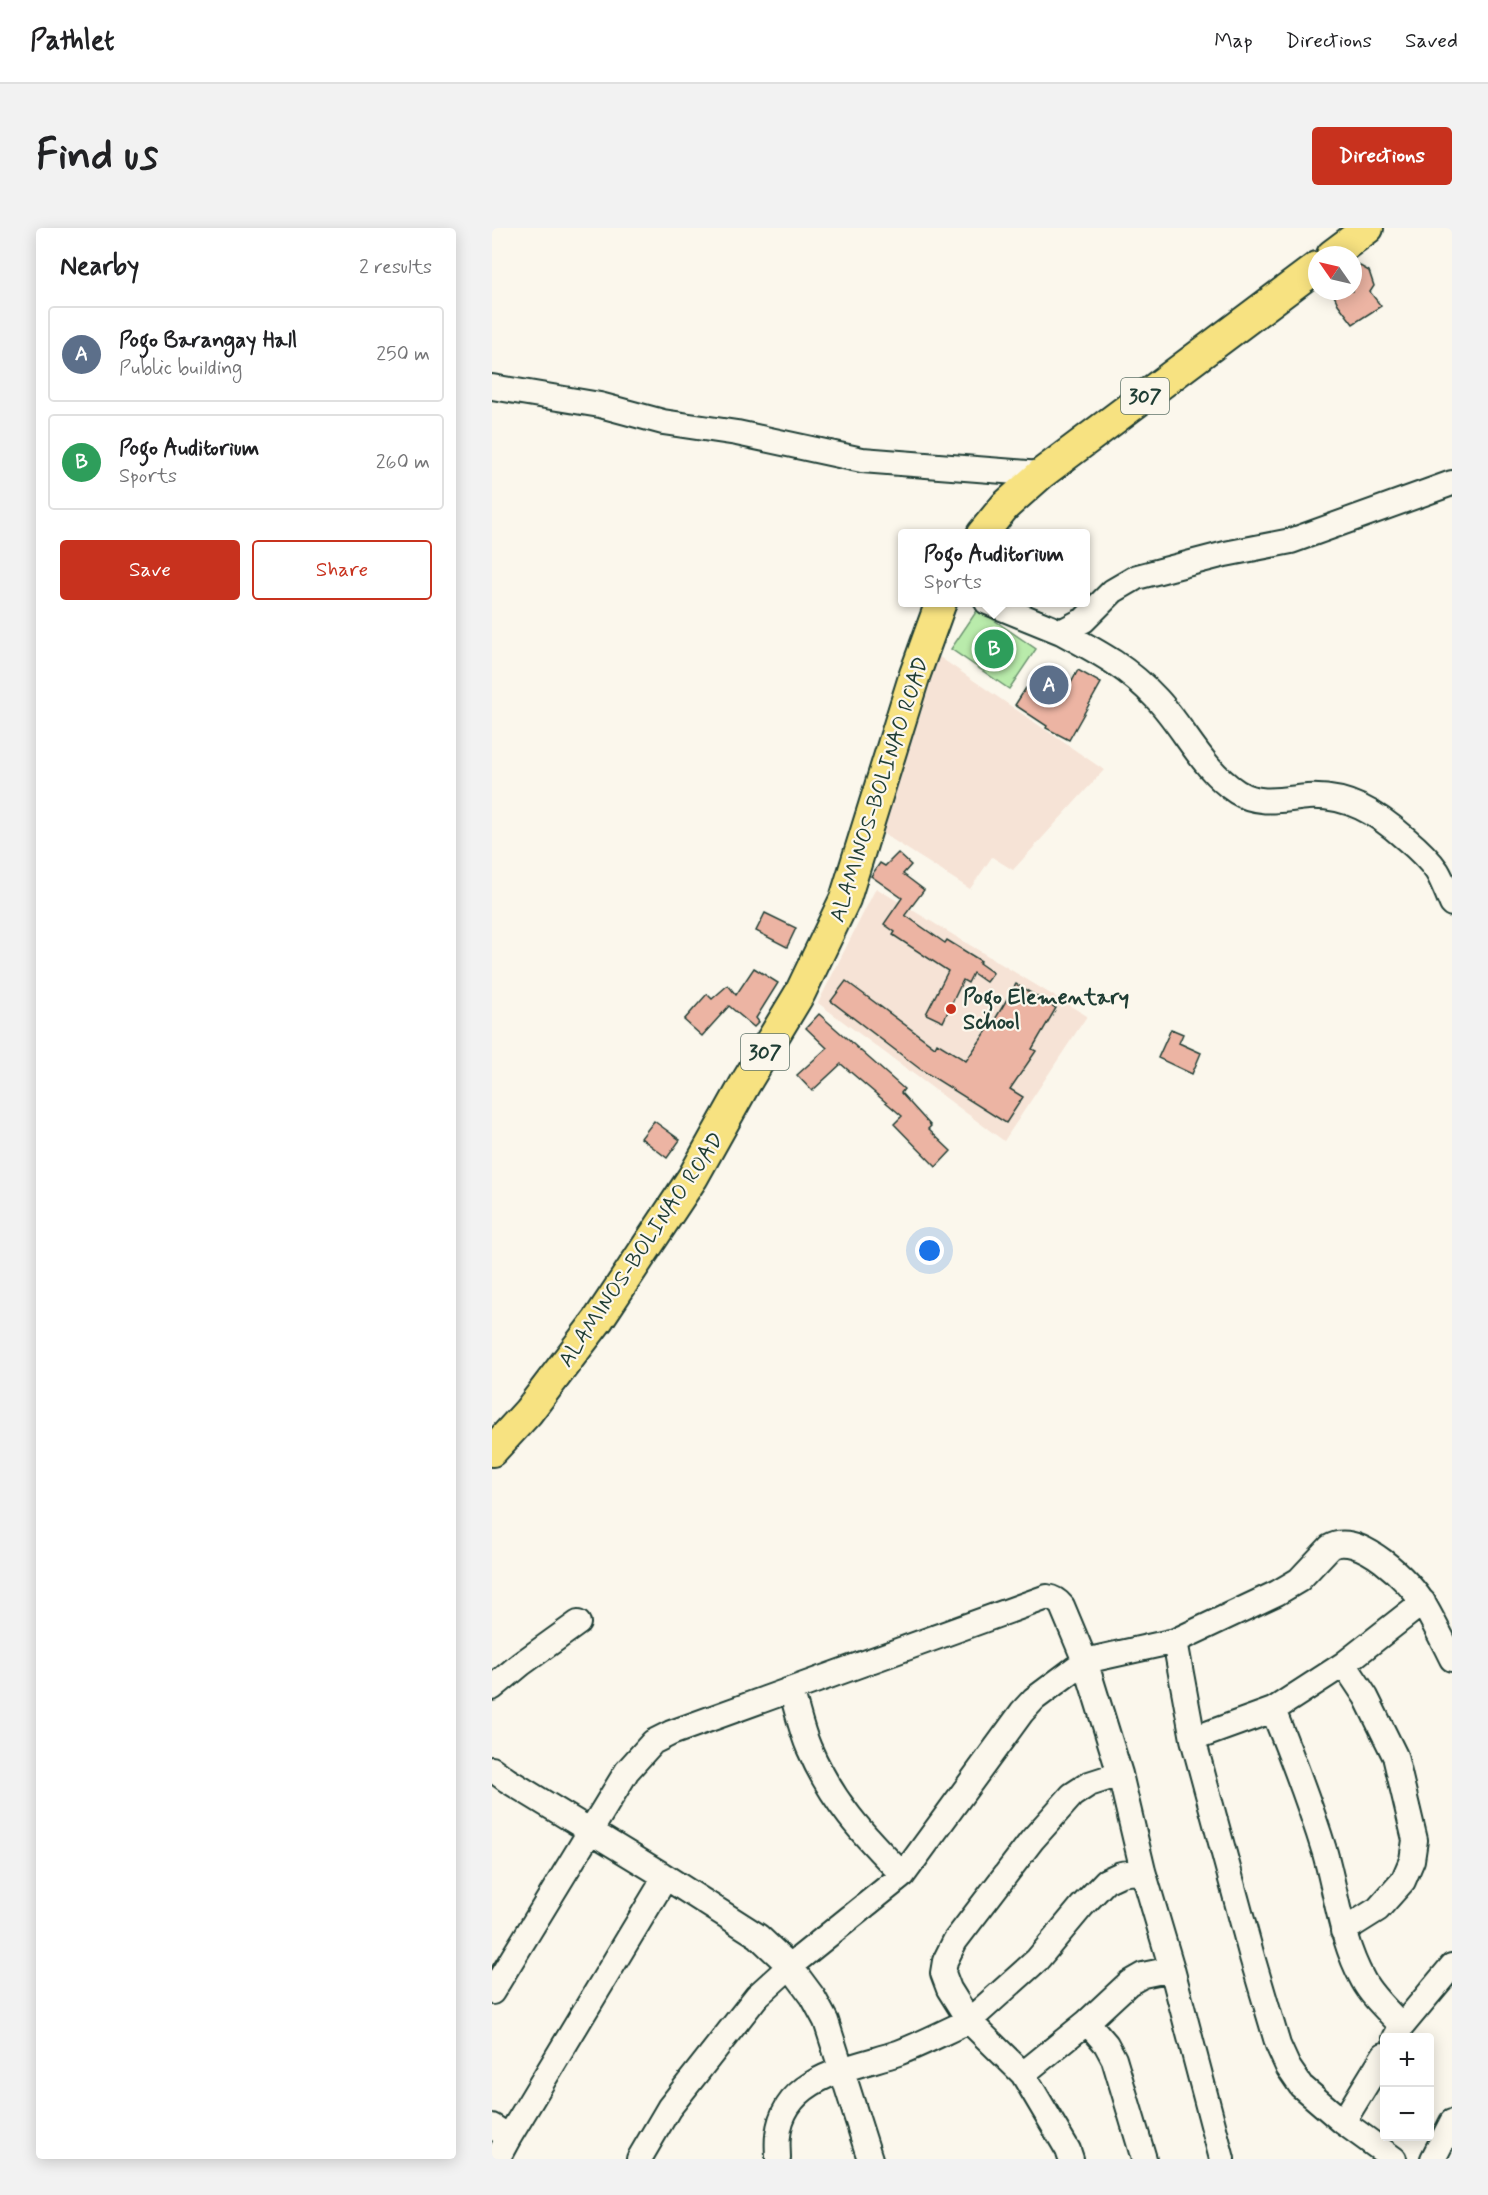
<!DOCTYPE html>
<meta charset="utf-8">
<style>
body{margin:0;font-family:Mynerve,sans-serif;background:#f2f2f2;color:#202124}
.controls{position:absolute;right:18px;bottom:18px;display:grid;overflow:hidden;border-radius:6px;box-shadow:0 3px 15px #0003}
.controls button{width:54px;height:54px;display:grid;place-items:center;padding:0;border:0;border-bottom:2px solid #e0e0e0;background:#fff;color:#202124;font:30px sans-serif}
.compass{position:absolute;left:816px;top:18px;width:54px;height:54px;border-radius:50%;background:#fff;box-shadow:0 3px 15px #0003;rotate:304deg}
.you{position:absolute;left:438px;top:1023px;width:21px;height:21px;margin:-15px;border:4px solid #fff;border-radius:50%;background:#1a73e8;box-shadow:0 0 0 9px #1a73e833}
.badge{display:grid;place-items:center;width:39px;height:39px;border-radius:50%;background:#c8321e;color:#fff;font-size:20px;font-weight:700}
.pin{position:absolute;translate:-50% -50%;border:3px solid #fff;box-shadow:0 2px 6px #0006}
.popup{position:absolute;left:406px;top:301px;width:192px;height:78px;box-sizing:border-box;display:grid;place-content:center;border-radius:6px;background:#fff;filter:drop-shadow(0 2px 4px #0005);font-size:20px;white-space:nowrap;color:#757577}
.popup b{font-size:22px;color:#202124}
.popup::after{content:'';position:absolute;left:50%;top:100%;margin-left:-12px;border:12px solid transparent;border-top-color:#fff}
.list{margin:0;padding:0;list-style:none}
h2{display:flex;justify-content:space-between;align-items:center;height:78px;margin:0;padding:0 24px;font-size:26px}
h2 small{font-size:20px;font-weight:400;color:#757577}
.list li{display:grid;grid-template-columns:39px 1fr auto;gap:18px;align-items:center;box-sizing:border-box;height:96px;margin:0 12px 12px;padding:0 12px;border:2px solid #e0e0e0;border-radius:6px}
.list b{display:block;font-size:22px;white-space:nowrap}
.list p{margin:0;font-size:20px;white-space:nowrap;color:#757577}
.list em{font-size:20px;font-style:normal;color:#757577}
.actions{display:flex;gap:12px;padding:18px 24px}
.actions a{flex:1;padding:14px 0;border:2px solid #c8321e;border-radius:6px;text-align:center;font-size:21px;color:#c8321e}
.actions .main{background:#c8321e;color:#fff}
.map{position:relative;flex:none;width:960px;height:1931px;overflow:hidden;border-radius:6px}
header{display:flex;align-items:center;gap:36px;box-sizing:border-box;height:84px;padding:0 30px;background:#fff;border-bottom:2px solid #e0e0e0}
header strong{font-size:28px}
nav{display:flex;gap:33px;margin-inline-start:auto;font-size:21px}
.intro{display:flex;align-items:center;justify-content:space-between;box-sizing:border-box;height:144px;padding:0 36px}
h1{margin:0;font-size:42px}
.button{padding:15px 27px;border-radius:6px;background:#c8321e;color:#fff;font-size:21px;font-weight:700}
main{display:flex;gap:36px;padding:0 36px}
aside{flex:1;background:#fff;border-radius:6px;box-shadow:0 3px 15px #0003}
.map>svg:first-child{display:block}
.built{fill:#f6e3d6}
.green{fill:#b9ebab;stroke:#6c9470;stroke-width:1.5}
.building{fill:#ecb4a3;stroke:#1f3d34;stroke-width:1.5}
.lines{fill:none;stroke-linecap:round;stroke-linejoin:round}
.minor-casing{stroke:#1f3d34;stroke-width:28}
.major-casing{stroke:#1f3d34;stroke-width:34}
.minor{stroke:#fbf7ec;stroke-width:24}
.major{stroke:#f7e281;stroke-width:30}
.poi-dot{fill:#c8321e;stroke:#fbf7ec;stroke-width:2}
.labels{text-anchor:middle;stroke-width:4.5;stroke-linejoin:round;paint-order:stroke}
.shield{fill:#fbf7ec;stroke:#61756b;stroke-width:1.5}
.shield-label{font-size:21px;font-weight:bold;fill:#1f3d34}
.street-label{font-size:22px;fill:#1f3d34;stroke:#fbf7ec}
.poi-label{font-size:22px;font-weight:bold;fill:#1f3d34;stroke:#fbf7ec;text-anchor:start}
</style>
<header>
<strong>Pathlet</strong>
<nav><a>Map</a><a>Directions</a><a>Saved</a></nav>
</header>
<div class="intro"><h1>Find us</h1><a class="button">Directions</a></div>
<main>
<aside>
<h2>Nearby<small>2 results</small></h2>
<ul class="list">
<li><span class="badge" style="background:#5c6f8a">A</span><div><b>Pogo Barangay Hall</b><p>Public building</p></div><em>250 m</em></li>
<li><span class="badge" style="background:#2e9e5b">B</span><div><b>Pogo Auditorium</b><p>Sports</p></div><em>260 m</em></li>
</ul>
<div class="actions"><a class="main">Save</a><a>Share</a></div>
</aside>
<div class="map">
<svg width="960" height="1931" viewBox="0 0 960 1931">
<rect width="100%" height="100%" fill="#fbf7ec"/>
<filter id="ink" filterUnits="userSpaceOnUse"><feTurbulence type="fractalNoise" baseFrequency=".0167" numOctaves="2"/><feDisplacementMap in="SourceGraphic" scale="12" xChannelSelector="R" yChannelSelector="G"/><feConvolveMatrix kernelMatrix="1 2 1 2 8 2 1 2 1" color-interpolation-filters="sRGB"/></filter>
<g filter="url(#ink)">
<!-- built -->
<path class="built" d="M446,428L612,542L521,642L500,629L478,661L387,603Z
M384,660L595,788L512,913L326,775Z"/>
<!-- green -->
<path class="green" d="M486,381L544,421L517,461L459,421Z"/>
<!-- building -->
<path class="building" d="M861,34L877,43L882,58L878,64L889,78L861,96L846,76L840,63H861Z
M549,439L579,455L586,442L609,455L577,512L554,500L555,498L523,477L534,460L537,461Z
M406,625L419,637L411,646L432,662L413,687L453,715L455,712L489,733L487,735L501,745L494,754L481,745L476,755L471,752L451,794L434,786L456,743L401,707L403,704L392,696L410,670L379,648L388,635L393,638Z
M273,685L304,700L295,719L264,703Z
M262,740L286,755L264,790L267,794L262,799L237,778L210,808L192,792L215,766L220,771L236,757L244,767Z
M354,753L443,819L445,815L474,833L505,788L524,756L564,780L540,821L544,823L518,861L531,869L514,895L428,841L339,773Z
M327,786L412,861L409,865L439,898L436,901L459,923L444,939L402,896L410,888L349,836L320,863L305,847L335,820L314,800Z
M679,801L691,806L687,815L709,825L700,846L666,830Z
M162,893L188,912L175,930L149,910Z"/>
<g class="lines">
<!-- minor casing -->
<g class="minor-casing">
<path id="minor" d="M0,159L108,177L171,194L245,205L370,232L549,246
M495,374L569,404L592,392L621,363L645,349L733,326L799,313L960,255
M569,404C608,425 635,439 665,471C693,501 710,541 745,564C767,578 792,571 816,569C856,567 885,585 913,610C925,620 936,630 945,643C951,653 955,665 960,676
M683,1413L701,1511L760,1729L786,1817L796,1839L809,1858L851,1894L902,1931
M0,1460L29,1436L86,1395
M299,1462C305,1481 309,1502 317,1520C340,1573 371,1607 411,1647
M781,1482C800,1529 818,1576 833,1625C845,1668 849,1712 871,1752C880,1769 897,1784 910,1798
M701,1511L781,1482L852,1436L931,1374
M0,1541L15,1552L169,1646L266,1708L298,1738L321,1769L334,1793L378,1931
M628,1546L597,1556L580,1567L540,1612L463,1713L453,1733L451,1745L457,1761L477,1793L545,1732L590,1678L614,1653L629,1646L651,1643
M851,1703L886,1681L911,1653L920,1632L923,1612L903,1528L874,1469L852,1436
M0,1764L135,1543L161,1514L179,1505L555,1369C562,1370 566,1373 570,1378L593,1433L628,1546L651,1643L680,1741L730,1931
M595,1794L614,1816L622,1831L652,1931
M903,1810L910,1798L960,1738
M531,1846L595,1794L637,1755L651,1747L680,1741
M851,1894L892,1827
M0,1898L17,1909L5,1931
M17,1909L167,1660L169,1646
M147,1931L177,1880L265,1768L298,1738L411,1647L530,1484L542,1471L593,1433L683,1413L785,1365L807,1352L838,1319C866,1302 919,1354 932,1377C942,1394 951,1413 960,1431
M286,1931C286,1923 285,1915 286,1908C291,1848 361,1840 406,1825C430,1816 454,1803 477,1793L531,1846L576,1922L579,1931
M941,1931L960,1894"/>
</g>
<!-- major casing -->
<g class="major-casing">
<path id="major" d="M840,27L876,0
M490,306L513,278L549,246L825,39
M0,1223L36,1184L106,1092L201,949L253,856L308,765L353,671L423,446L449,374"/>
</g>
<!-- minor -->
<use href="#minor" class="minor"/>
<!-- major -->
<use href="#major" class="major"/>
</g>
</g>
<!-- markers -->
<circle class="poi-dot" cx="459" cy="781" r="6"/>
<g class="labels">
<!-- shield labels -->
<g class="shield">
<rect x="629" y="150" width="48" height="36" rx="4.5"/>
<rect x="249" y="806" width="48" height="36" rx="4.5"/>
</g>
<g class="shield-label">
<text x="653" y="175">307</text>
<text x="273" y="831">307</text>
</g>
<!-- street labels -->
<g class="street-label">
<text transform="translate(386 561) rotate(-72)" y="8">ALAMINOS-BOLINAO ROAD</text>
<text transform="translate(148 1021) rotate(-56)" y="8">ALAMINOS-BOLINAO ROAD</text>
</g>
<!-- poi labels -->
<g class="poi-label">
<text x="471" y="776">Pogo Elementary<tspan x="471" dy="25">School</tspan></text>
</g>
</g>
</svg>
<div class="controls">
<button>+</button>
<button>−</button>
</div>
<svg class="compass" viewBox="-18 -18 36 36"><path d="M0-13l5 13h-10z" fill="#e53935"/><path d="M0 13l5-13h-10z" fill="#757577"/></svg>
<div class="you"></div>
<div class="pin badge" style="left:557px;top:457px;background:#5c6f8a">A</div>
<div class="pin badge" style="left:502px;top:421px;background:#2e9e5b">B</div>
<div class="popup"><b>Pogo Auditorium</b>Sports</div>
</div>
</main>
